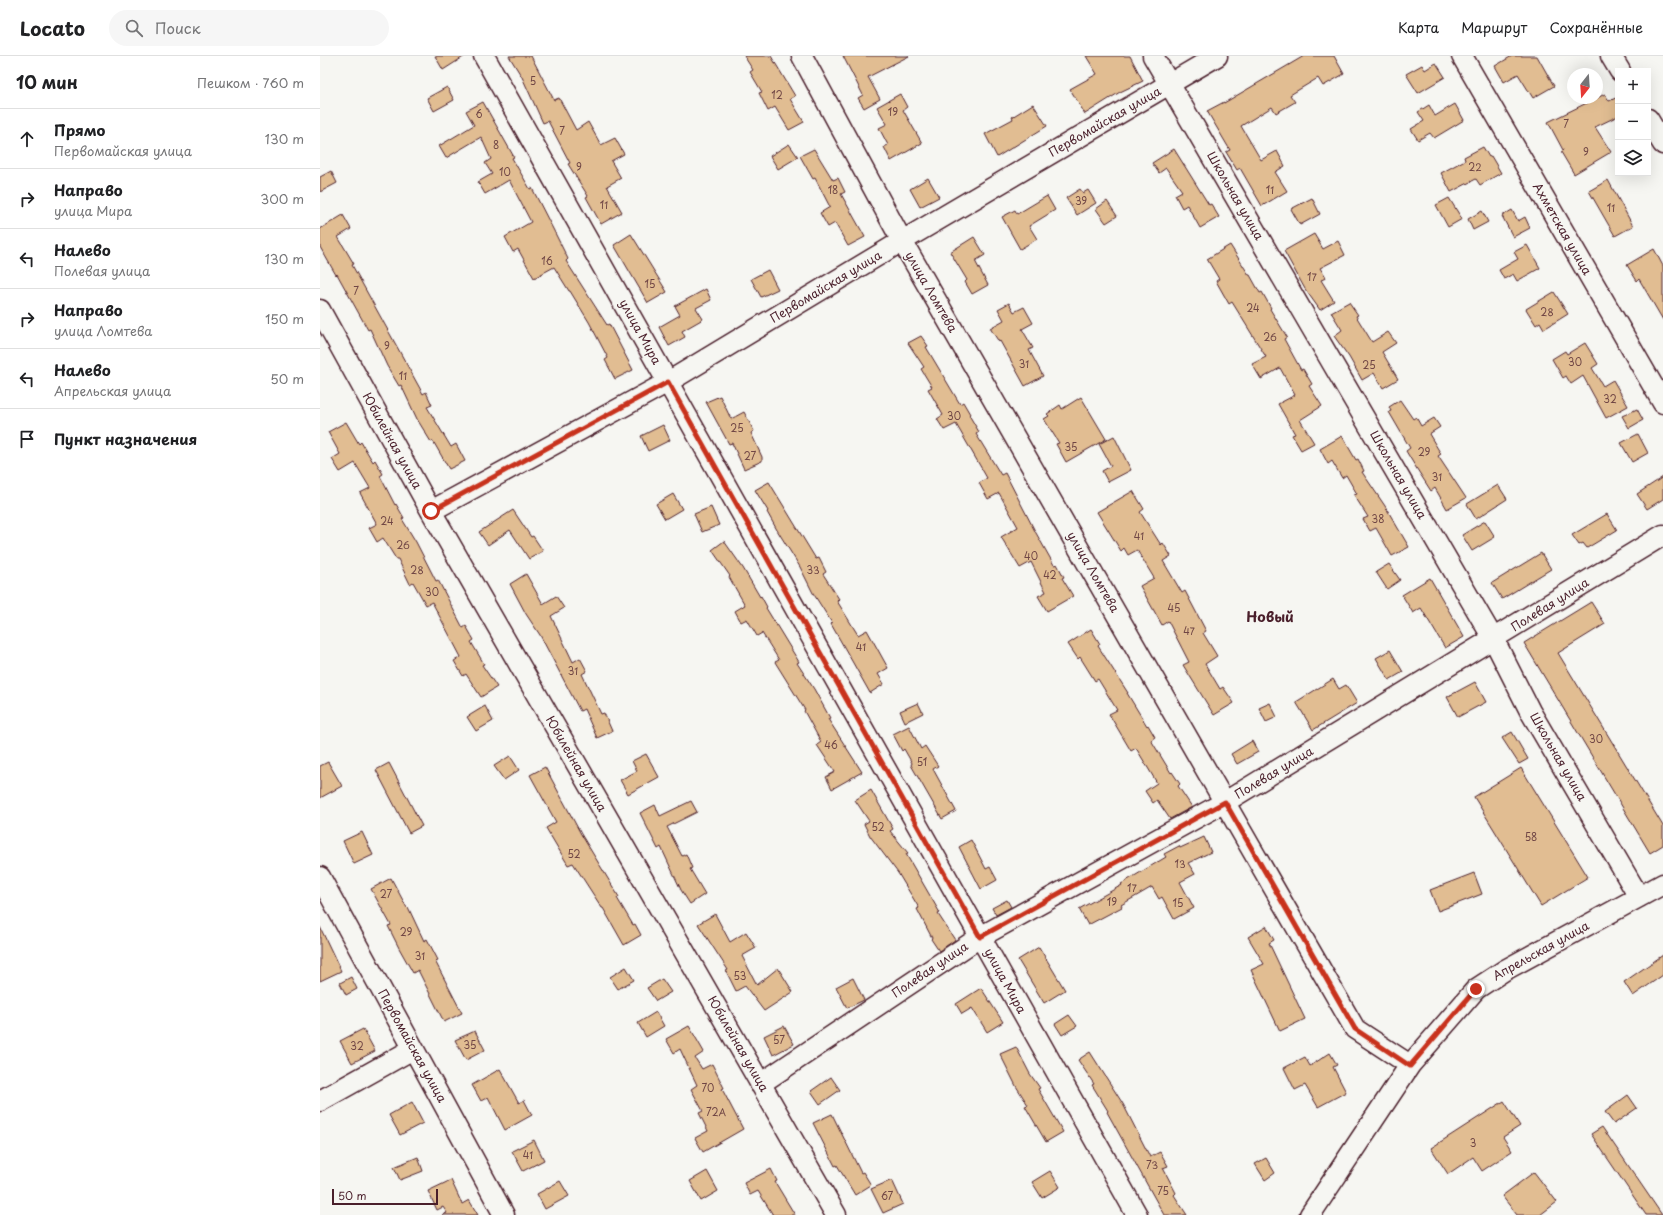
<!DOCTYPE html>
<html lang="ru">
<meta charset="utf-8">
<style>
body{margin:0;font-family:"Playpen Sans",sans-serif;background:#f6f6f6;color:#202124}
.controls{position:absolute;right:12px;top:12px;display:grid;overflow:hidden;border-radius:0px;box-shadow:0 4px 16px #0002}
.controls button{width:36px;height:36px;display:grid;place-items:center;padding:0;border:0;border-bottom:1px solid #e0e0e0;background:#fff;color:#202124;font:20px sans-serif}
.compass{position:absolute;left:1247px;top:12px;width:36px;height:36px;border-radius:50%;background:#fff;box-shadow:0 4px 16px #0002;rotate:197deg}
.scale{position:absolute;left:12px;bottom:10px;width:106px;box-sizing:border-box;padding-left:4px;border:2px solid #4a1f2b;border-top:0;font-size:11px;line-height:14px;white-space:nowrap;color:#4a1f2b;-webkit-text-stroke:3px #f6f6f2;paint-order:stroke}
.stop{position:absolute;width:12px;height:12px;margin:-9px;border:3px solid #c8321e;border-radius:50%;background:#fff}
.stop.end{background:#c8321e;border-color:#fff;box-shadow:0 1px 4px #0008}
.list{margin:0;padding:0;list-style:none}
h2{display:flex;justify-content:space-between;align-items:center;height:52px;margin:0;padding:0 16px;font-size:17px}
h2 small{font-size:13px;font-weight:400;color:#757577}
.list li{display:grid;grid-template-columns:26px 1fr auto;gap:12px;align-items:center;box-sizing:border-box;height:60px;padding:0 16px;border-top:1px solid #e0e0e0}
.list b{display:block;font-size:15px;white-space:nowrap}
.list p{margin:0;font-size:13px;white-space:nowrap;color:#757577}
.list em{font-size:13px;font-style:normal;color:#757577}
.icon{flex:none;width:22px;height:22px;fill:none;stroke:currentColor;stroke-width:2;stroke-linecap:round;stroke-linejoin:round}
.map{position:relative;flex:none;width:1343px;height:1159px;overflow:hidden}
header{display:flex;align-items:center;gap:24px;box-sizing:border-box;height:56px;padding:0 20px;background:#fff;border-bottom:1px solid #e0e0e0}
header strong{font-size:19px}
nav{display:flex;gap:22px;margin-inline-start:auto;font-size:14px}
.search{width:280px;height:36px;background:#f6f6f6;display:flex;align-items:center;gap:10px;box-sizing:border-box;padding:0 14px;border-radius:22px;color:#757577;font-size:15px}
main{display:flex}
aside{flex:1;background:#fff}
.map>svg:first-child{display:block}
.building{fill:#e1bd92;stroke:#4a1f2b}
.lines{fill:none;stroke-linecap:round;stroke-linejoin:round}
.minor-casing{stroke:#4a1f2b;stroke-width:23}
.minor{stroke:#f6f6f2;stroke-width:20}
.route{stroke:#c8321e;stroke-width:5}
.labels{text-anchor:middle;stroke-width:3;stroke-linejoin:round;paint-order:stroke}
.number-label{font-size:10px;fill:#704645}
.street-label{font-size:12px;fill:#4a1f2b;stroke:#f6f6f2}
.quarter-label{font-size:14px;font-weight:bold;fill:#4a1f2b;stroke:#f6f6f2}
</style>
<header>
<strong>Locato</strong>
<div class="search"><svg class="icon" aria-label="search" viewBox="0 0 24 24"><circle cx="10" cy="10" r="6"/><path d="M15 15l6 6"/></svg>Поиск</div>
<nav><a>Карта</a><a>Маршрут</a><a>Сохранённые</a></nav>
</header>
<main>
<aside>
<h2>10 мин<small>Пешком · 760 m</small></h2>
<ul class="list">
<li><svg class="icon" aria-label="ahead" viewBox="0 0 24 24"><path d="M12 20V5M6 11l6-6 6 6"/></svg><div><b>Прямо</b><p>Первомайская улица</p></div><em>130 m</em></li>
<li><svg class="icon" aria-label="right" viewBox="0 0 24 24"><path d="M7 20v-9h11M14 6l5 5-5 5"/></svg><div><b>Направо</b><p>улица Мира</p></div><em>300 m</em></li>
<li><svg class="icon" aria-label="left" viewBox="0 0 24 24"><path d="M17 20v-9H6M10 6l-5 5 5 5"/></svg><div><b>Налево</b><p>Полевая улица</p></div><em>130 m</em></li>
<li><svg class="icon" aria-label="right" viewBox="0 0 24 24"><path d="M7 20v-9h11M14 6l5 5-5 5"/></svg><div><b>Направо</b><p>улица Ломтева</p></div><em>150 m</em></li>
<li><svg class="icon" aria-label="left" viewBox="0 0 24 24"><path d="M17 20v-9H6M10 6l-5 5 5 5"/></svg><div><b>Налево</b><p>Апрельская улица</p></div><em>50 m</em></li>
<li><svg class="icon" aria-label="arrive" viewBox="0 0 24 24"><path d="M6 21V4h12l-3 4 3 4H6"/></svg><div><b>Пункт назначения</b></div></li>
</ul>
</aside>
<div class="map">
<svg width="1343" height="1159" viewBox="0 0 1343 1159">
<rect width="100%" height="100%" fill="#f6f6f2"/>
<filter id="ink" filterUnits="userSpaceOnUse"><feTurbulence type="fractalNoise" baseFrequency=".025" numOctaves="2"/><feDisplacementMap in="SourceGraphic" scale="8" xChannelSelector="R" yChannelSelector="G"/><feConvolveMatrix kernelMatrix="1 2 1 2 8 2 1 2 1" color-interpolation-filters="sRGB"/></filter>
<g filter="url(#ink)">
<!-- building -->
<path class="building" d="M115,0H145L123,14Z
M189,0H211L234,44L239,42L256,74L268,66L281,89L295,82L304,98L291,105L301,122L287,130L302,156L281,168L266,141L268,140L248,108L250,107L228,65L223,67L202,21Z
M424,0H451L475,40L470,43L484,66L469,74L455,51L448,55L439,37L442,36L430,16L433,14Z
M523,0H589L548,21L560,43L544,52L538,42L543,39Z
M766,0H810L823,25L800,36L765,58L750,33L777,18Z
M984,0H1014L1024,18L1003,30L998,22L970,39L975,46L956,57L952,51L921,70L941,104L957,95L965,110L955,116L967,135L942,150L920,112L917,114L906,96L910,94L887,55L904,46V47Z
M1192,0H1217L1234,30L1213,42L1198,18L1184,26L1175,10Z
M1116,7L1125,21L1098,37L1086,18L1102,9L1105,14Z
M127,31L134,44L114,55L107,42Z
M580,38L587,51L583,54L602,87L571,105L564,91L568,89L559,72L567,68L557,51Z
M1285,38L1289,45L1298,41V60L1275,71L1291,96L1254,118L1241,96L1243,94L1228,66Z
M163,46L194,101L192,102L210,133L212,132L233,173L248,203L246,205L287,269L289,268L313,314L295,323L285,304L288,302L269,266L250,235H249L234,211L214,222L198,193L193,196L185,181L211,166L189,124L165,138L158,126L172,118L165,107L171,103L161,81L126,102L119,90L154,69L146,55Z
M713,48L727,70L677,101L665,78L693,63L692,61Z
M1135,48L1144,64L1114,82L1110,77L1098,84L1091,73L1104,65L1098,56L1109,49L1115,60Z
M469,88L478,101L458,113L450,100Z
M1163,91L1169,101L1171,100L1181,117L1160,129L1156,123L1131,136L1121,117L1145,104L1144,101Z
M494,93L513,124L518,122L525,136L521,138L545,181L528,190L515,167L508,171L500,157L510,151L495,122L493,123L480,100Z
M854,93L889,149L891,148L899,161L880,172L867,149L862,152L855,139L862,135L846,112L839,117L832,107Z
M11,115L17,127L0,136V121Z
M608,122L619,141L600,151L590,133Z
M1288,124L1313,170L1295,180L1269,135Z
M760,133L763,137L768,134L776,147L757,159L746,142Z
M727,140L735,154L709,170L717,183L700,193L682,161L695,154L697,158Z
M992,142L1000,158L980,169L971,153Z
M1129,142L1142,163L1128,171L1116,149Z
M787,145L797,160L786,167L776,153Z
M1192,154L1198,165L1205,161L1210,172L1193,181L1182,160Z
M1162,155L1168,166L1153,174L1148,163Z
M23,159L31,173L18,181L34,208L32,209L103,338L106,336L112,349L107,351L131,391L136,388L145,405L129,413L113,385L111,386L97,363L81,329L79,330L67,310L50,273L48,274L17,218L16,219L0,191V173Z
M311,178L347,236L328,247L294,189Z
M994,178L1003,193L1018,185L1025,199L1000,212L1006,222L1001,224L1014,245L1000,254L985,233L964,195Z
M654,181L665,199L655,205L668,229L652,238L645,226L647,224L630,196Z
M910,189L929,219H930L940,237L942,236L951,252L950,253L967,281L964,283L981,314L983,313L992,328L989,330L1002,350L980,364L994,387L981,394L972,379L975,378L958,348L975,339L960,312L941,323L932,308L946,301L912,246L909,248L896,225L899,223L887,203Z
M1207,189L1220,212L1197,225L1193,218L1184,223L1179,214L1198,203L1194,196Z
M1334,193L1343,210V264L1319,223L1317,225L1307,209Z
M448,214L458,233L441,241L431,223Z
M386,233L391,244L376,252L383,263L362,275L365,281L349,290L339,271L360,259L355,250Z
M1234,236L1248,258L1224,273L1220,266L1216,269L1206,253Z
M1029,246L1038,259L1036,260L1052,286L1068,276L1076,287L1062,296L1078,323L1063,332L1054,317L1042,324L1029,301L1014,280L1022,274L1011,256Z
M689,247L694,256L704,251L713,267L702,273L713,292L709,294L723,320L705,330L680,285L679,286L670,272L684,264L678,253Z
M601,280L608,290L606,291L640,348L643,346L650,358L649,359L659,376L656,378L681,419L685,417L716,477L734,509L737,508L744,521L742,522L753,540L727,555L718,540L726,536L711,506L700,512L681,481L698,471L679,437L668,443L659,427L667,422L636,368L624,374L617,363L623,359L608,333L612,331L601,313L604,311L588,287Z
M1265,287L1278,308L1272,312L1283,330L1293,324L1308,350L1286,362L1263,320L1251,328L1246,320L1243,322L1232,303L1245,295L1247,298Z
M400,340L411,363L424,356L434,375L431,377L442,401V405L424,413L412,387L409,388L386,346Z
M761,341L786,383L746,406L736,388L739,387L724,363L729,360L727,358L740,349L742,353Z
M1080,344L1093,363L1096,361L1101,370L1114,362L1120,371L1109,378L1121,398L1118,400L1146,442L1127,453L1115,432L1111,435L1095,410L1086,395L1090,392L1069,356L1071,355L1069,351Z
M1317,353L1323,364L1309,372L1302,360Z
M26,366L39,388L41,386L53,406L55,404L63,418L60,420L75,449L76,448L84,462L82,463L96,486L116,525L118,524L143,572L146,570L154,584L151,586L164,608L162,609L177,631L161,641L146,618L143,620L134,605L141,601L112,546L106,549L93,526L90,528L78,503H76L63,482L57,486L49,472L57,468L40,437L50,432L35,407L20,416L12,403L20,398L8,376Z
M343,369L350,384L328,395L321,380Z
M1318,378L1328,397L1312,406L1301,387Z
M794,380L811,414L788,426L782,415L791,410L779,388Z
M1022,380L1036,404L1038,403L1044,415L1042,416L1065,450L1089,491L1072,500L1056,472L1050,475L1043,463L1048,461L1034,439L1037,438L1026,419L1022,422L1012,405L1008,408L1000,393Z
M1343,421V443L1327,453L1317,438Z
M449,426L496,503L499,502L506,516L503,518L519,543L517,545L538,579L547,574L568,612L558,618L564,628L550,637L511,568L512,567L493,537L480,511L457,474L447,456L448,455L435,434Z
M1178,429L1187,443L1156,463L1147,448Z
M813,435L824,453L820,456L841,489L843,487L851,500L843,505L862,537L865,535L886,575L883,577L897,600L885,608L900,633L903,631L914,647L894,659L863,609L869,606L848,565L842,569L820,530L834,522L817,494L808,499L804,492L801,495L777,456Z
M353,438L362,453L345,463L336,448Z
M391,451L399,469L382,476L374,458Z
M193,454L211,481L213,480L223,495L209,503L190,474L168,489L159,476Z
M1287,458L1297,474L1267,492L1263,487L1259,489L1252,479Z
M1165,465L1175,481L1152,495L1142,479Z
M404,485L423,512L440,541L441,540L447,551L446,552L479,606L477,607L494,633L510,662L508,663L542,716L512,733L506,721L515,716L497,689L501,686L484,655L485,654L455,606L459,604L442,577L437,580L427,563L421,566L415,555L425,549L409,521L410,520L392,494Z
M1221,497L1231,513L1182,543L1172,527Z
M1069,508L1080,524L1067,533L1056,516Z
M206,518L223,548L236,540L244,552L231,560L253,606L260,602L267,615L262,618L281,658L284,657L292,675L277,682L264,653L260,655L220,579L206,558L190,528Z
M1110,522L1144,581L1125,592L1101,552L1093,557L1082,539Z
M1271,546L1285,568L1238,597L1343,770V789L1330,797L1204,587Z
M771,573L780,588L778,590L808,637H807L827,670L828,669L835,681L831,684L851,717L852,716L860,728L858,730L872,751L850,763L837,744L833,747L825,735L837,727L816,692L811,695L789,658L797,654L778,623L775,625L760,601L758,603L748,588Z
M1070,594L1083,616L1069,624L1056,602Z
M1013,623L1019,633L1026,629L1037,647L993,674L976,646Z
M1155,626L1166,646L1138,661L1127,641Z
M598,647L603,657L585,666L580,655Z
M950,647L957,661L946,666L939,652Z
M165,650L173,665L156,675L147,661Z
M589,670L601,693L605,690L618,710L613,713L636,755L622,763L591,709L592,707L584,693L582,695L573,678Z
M1192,676L1208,703L1199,708L1182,682Z
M932,685L938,696L917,708L911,698Z
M326,698L339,721L308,738L300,724L317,715L312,705Z
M190,700L199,714L184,724L174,710Z
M8,706L22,730L0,742V710Z
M69,707L102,770L89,777L56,714Z
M225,711L261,778L299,841L297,842L313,869L315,868L321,879L304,889L283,852H282L253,807L248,809L226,772L236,766L210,719Z
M1201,712L1268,821L1221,850L1154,741Z
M551,734L573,773L570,775L588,797L586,798L620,857L618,858L635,884L619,895L611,883L612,882L597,853L599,852L578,817L550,780L544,768L549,765L535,744Z
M371,745L377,756L347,771L362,800L366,798L372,812L370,813L385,838L370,848L361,834L341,791L338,793L320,757L335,749L340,760Z
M42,776L53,799L34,808L23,785Z
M884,781L891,796L868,807L875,818L860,826L874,852L854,863L842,841L839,843L832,831L801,849L802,851L768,869L759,853L802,829L801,828L846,801L844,798L859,790L860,792Z
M651,784L666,813L670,811L677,824L661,833L639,791Z
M1154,817L1162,838L1118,855L1110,834Z
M71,822L87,852L88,851L104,885L107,883L118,904L115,905L142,957L124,966L98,914L93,917L79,892L68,870L71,869L51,833Z
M687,844L691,851L676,859L672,852Z
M395,858L410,886L426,876L436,892L422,900L437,929L458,912L473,936L444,955L425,930L416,935L406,915L408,914L378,868Z
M946,870L954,884L949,887L985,963L960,975L931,914L944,908L928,881Z
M0,871L21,915L0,925Z
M719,891L745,934L724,947L698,904Z
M1343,899V919L1313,940L1304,926Z
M306,911L314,924L298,933L290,921Z
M31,921L37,933L26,939L20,927Z
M533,922L544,944L527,952L516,931Z
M342,923L351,936L336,945L327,932Z
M661,932L683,966L667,976L652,952L642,958L636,948Z
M336,956L344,970L326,981L318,967Z
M749,959L757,970L742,979L735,968Z
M369,970L384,996L375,1002L382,1013L392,1008L404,1032L402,1033L423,1073L383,1096L375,1082L388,1075L379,1057L383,1055L371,1033L377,1029L360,993L354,997L346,983Z
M464,970L474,988L453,999L444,980Z
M43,973L55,995L32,1007L20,985Z
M155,975L165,994L146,1004L135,984Z
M696,991L710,1018L720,1032L718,1033L743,1076L726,1086L705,1050L708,1049L696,1030L680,998Z
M770,996L803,1048L830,1101L840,1096L848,1110L843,1112L856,1137L854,1139L867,1159H844L787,1056L788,1055L772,1029L774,1028L758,1004Z
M1010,997L1017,1009L1013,1011L1026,1036L998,1051L985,1029L975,1034L964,1012L985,1001L990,1010Z
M180,1013L199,1047L204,1044L212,1059L185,1074L168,1041L161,1045L152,1029Z
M511,1021L520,1034L500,1048L491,1035Z
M1308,1039L1317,1052L1294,1068L1285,1056Z
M1184,1045L1200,1070L1183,1081L1192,1095L1162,1115L1153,1101L1128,1118L1111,1092Z
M92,1046L103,1067L80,1079L69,1059Z
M512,1058L541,1117L543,1116L551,1129L535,1139L517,1109L515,1110L493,1067Z
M1282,1071L1342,1159H1326L1271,1078Z
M214,1084L224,1104L203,1115L192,1095Z
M98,1101L103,1115L80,1124L74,1111Z
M946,1102L955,1117L945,1124L935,1108Z
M451,1113L457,1125L455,1126L475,1159H453L438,1135L430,1139L424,1127Z
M387,1115L398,1135L381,1145L370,1125Z
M730,1115L740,1131L722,1142L712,1126Z
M1214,1116L1237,1146L1220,1159H1197L1182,1140Z
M131,1124L142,1148L149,1144L158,1159H122L127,1157L123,1151L117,1154L108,1135Z
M572,1124L583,1148L563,1157L551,1133Z
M240,1125L249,1140L225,1153L217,1138Z"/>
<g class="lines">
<!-- minor casing -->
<g class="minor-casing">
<path id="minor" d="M164,0L817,1159
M482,0L582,185L1035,973L1090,1009
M833,0L1174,584L1210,655L1319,841
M1142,0L1343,347
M1291,0L1300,15
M1328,63L1343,88
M0,254L111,455L516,1159
M111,455L348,326L582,185L897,0
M0,821L184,1159
M440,1028L660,881L905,746L1343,479
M0,1045L93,993
M990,1159L1090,1009L1156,933L1185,914L1343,828"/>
</g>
<!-- minor -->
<use href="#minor" class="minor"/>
</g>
</g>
<g class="lines" filter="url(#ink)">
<!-- route -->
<path class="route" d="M111,455L348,326L660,881L905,746L1035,973L1090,1010L1156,933"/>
</g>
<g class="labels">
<!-- number labels -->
<g class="number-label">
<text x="213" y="29">5</text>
<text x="457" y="43">12</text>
<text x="573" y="60">19</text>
<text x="159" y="62">6</text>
<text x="1246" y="72">7</text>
<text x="242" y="79">7</text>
<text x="176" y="93">8</text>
<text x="1266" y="100">9</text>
<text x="259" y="115">9</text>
<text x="1155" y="115">22</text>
<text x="185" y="120">10</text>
<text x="513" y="138">18</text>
<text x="950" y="138">11</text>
<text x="761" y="149">39</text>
<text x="284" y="153">11</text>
<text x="1291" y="156">11</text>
<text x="227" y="209">16</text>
<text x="992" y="225">17</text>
<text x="330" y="232">15</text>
<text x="36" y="239">7</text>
<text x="933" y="256">24</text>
<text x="1227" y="260">28</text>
<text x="950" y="285">26</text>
<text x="67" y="294">9</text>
<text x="1255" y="310">30</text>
<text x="704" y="312">31</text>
<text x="1049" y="313">25</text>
<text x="83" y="324">11</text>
<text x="1290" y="347">32</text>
<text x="634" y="364">30</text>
<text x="417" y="376">25</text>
<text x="751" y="395">35</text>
<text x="1104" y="400">29</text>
<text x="430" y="404">27</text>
<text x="1117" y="425">31</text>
<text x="1058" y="467">38</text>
<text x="67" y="469">24</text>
<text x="819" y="484">41</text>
<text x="83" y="493">26</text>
<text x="711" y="504">40</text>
<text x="97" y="518">28</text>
<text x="493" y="518">33</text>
<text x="730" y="523">42</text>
<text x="112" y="540">30</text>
<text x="854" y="556">45</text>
<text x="869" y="579">47</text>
<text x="541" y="595">41</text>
<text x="253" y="619">31</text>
<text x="1276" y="687">30</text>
<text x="511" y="693">46</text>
<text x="602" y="710">51</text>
<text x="558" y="775">52</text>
<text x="1211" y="785">58</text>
<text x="254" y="802">52</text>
<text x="860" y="812">13</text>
<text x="812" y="836">17</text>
<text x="66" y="842">27</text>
<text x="792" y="850">19</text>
<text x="858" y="851">15</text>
<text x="86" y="880">29</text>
<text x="100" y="904">31</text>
<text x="420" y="924">53</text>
<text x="459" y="988">57</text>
<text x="150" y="993">35</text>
<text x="37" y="994">32</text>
<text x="388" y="1036">70</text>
<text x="396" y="1060">72A</text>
<text x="1153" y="1091">3</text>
<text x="208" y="1103">41</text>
<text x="832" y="1113">73</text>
<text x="843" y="1139">75</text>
<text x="567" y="1144">67</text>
</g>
<!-- street labels -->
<g class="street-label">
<text transform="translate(785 66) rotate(-30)" y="4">Первомайская улица</text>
<text transform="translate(915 140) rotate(60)" y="4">Школьная улица</text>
<text transform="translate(1242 173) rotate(60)" y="4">Ахметская улица</text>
<text transform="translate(506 231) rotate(-31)" y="4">Первомайская улица</text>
<text transform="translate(611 236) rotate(60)" y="4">улица Ломтева</text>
<text transform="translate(320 276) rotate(61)" y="4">улица Мира</text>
<text transform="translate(72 385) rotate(61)" y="4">Юбилейная улица</text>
<text transform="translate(1078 419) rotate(60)" y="4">Школьная улица</text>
<text transform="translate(773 516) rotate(60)" y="4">улица Ломтева</text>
<text transform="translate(1230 549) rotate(-32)" y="4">Полевая улица</text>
<text transform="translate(1238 701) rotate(60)" y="4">Школьная улица</text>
<text transform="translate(256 708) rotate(60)" y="4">Юбилейная улица</text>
<text transform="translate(954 717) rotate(-31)" y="4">Полевая улица</text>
<text transform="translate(1221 895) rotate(-29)" y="4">Апрельская улица</text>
<text transform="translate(610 914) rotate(-34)" y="4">Полевая улица</text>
<text transform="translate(685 925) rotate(61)" y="4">улица Мира</text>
<text transform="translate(418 988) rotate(60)" y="4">Юбилейная улица</text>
<text transform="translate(92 990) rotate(61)" y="4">Первомайская улица</text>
</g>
<!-- quarter labels -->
<g class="quarter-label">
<text x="950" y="566">Новый</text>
</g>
</g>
</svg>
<div class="controls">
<button>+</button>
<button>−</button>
<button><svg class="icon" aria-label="layers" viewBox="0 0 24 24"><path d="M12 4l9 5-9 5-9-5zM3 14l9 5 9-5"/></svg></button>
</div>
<svg class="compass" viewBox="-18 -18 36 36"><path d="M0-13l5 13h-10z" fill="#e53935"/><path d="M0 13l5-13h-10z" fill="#757577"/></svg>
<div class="scale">50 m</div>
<div class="stop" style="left:111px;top:455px"></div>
<div class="stop end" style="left:1156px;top:933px"></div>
</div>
</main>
